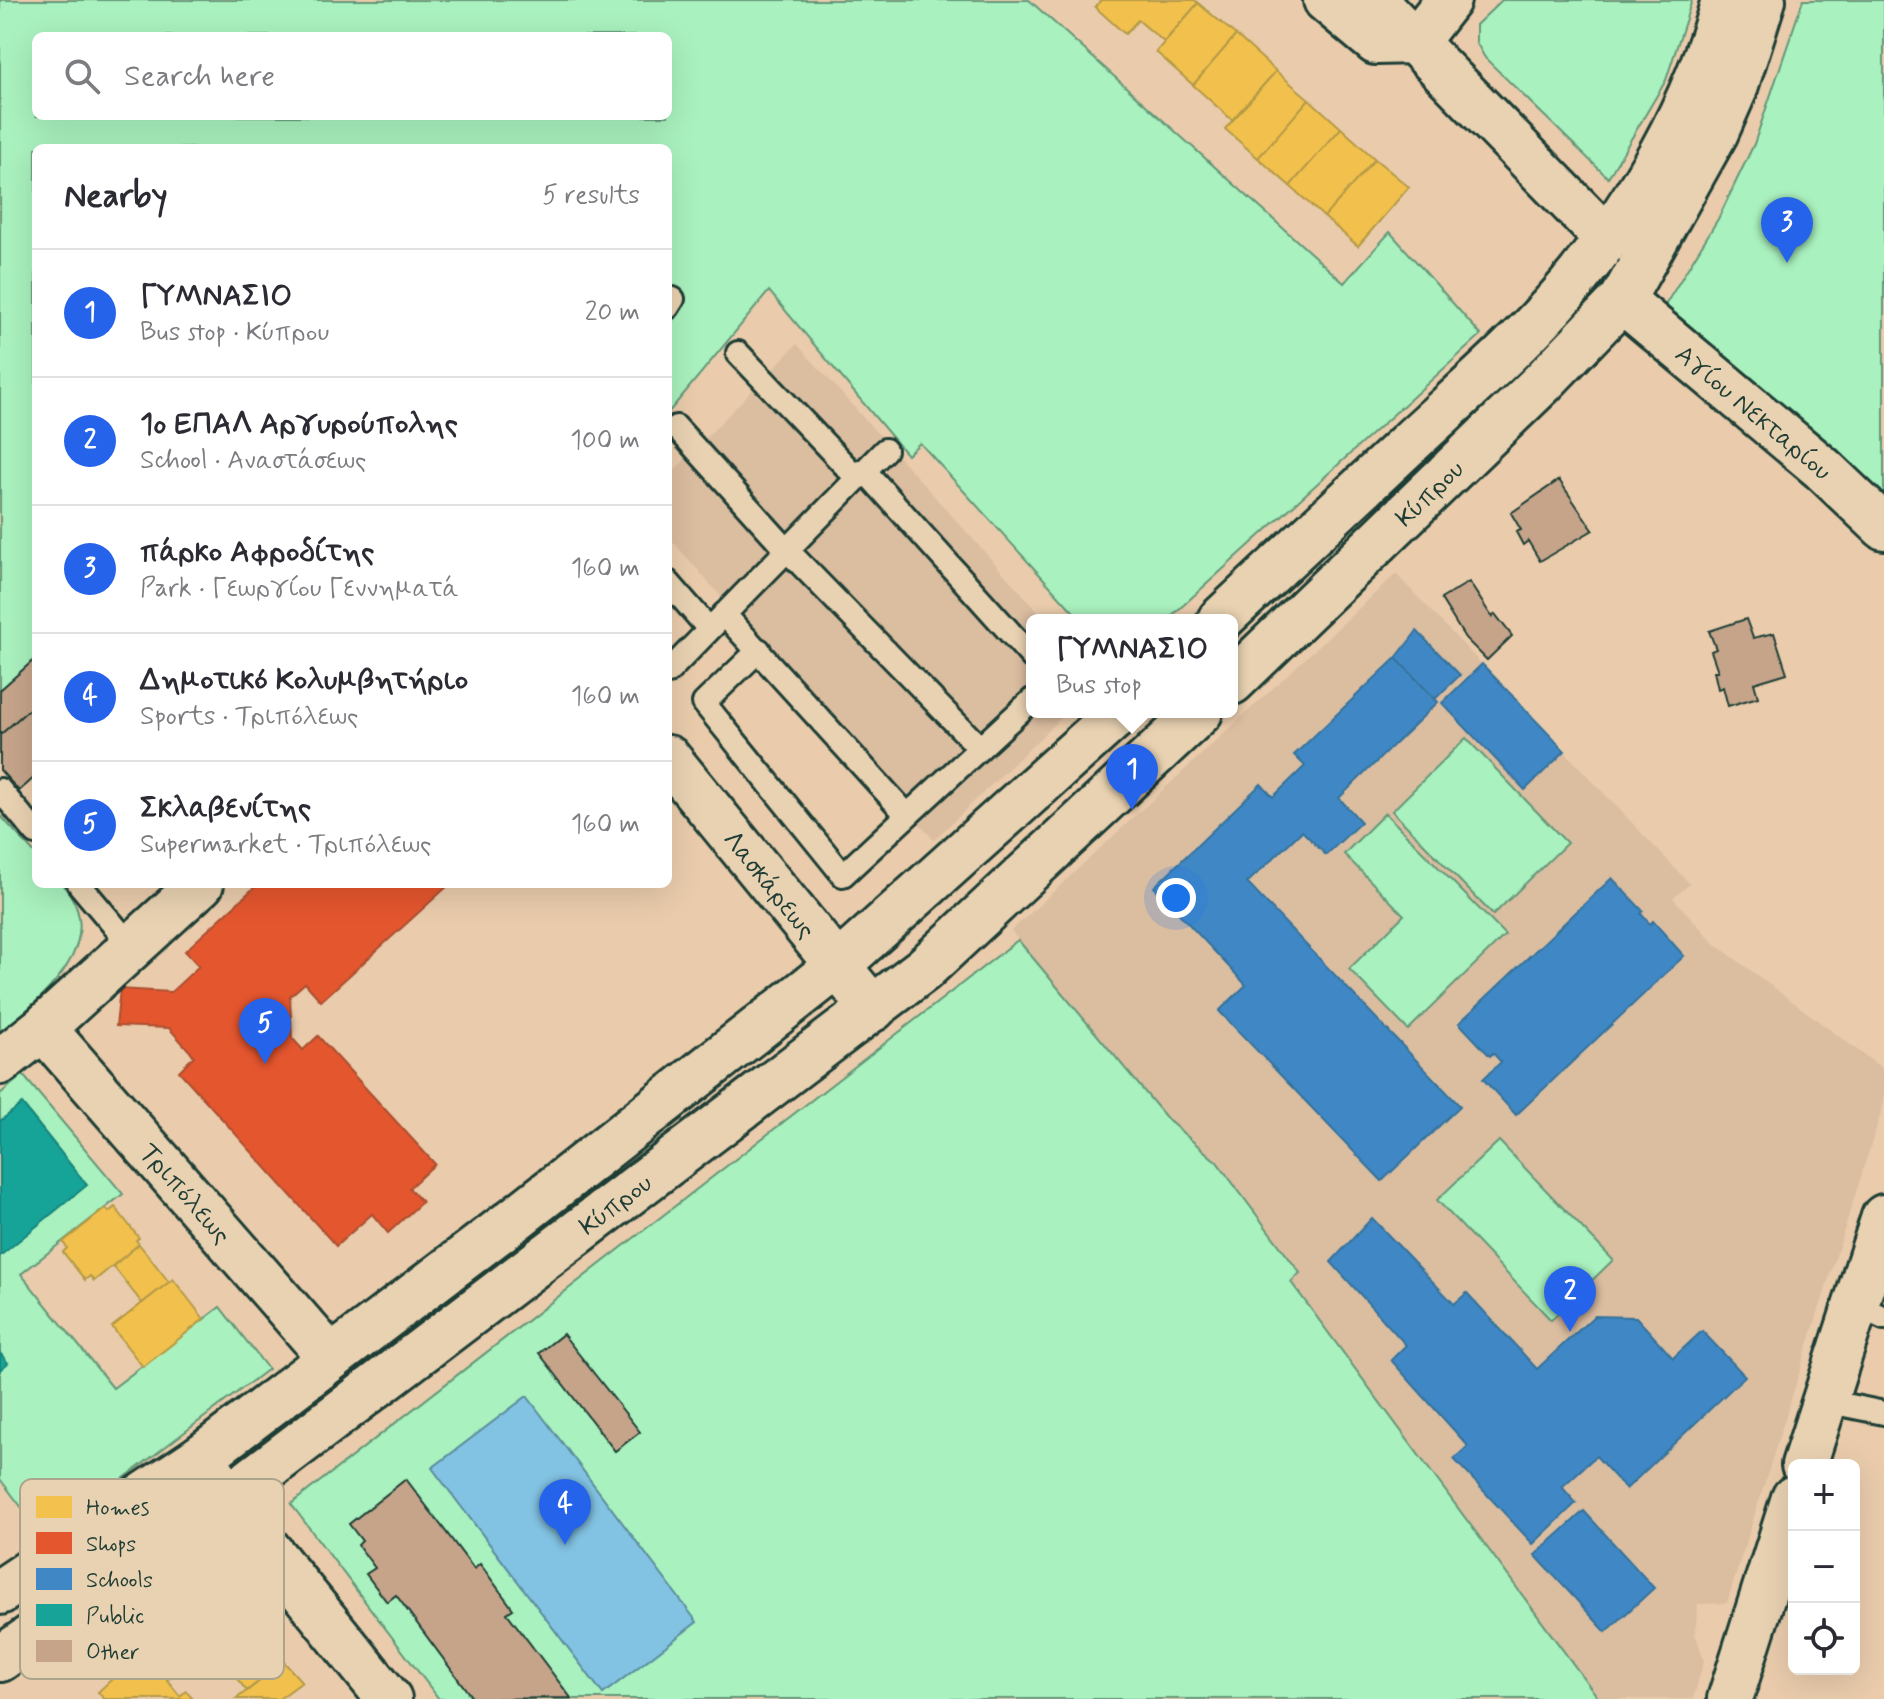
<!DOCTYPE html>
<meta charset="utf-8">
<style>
body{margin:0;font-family:Mynerve,sans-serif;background:#f2f2f3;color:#2b2b33}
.controls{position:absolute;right:24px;bottom:24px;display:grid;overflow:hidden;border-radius:12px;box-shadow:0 8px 32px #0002}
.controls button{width:72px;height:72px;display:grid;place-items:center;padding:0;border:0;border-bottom:2px solid #e1e1e2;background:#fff;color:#2b2b33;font:40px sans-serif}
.you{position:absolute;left:1176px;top:898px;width:28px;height:28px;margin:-20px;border:6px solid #fff;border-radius:50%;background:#1a73e8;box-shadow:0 0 0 12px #1a73e833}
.badge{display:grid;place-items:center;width:52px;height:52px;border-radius:50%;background:#2563eb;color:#fff;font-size:26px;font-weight:700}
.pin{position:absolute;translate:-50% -66px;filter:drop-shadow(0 2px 4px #0008)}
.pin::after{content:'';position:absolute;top:42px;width:28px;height:24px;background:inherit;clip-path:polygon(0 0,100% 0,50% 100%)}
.popup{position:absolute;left:1026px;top:614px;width:212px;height:104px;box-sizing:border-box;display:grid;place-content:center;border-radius:12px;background:#fff;filter:drop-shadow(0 2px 6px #0005);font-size:26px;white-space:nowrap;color:#7c7c81}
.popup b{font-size:30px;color:#2b2b33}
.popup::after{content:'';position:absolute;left:50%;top:100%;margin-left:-16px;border:16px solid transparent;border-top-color:#fff}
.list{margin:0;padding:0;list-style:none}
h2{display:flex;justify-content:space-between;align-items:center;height:104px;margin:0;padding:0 32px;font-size:34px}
h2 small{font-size:26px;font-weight:400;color:#7c7c81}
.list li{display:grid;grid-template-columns:52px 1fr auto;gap:24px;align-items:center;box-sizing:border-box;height:128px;padding:0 32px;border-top:2px solid #e1e1e2}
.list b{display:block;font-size:30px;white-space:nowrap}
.list p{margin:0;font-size:26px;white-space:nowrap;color:#7c7c81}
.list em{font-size:26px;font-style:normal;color:#7c7c81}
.icon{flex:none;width:44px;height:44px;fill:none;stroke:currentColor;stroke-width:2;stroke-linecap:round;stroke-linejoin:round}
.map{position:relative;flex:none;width:1884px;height:1699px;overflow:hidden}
.search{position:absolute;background:#fff;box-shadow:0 8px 32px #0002;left:32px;top:32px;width:640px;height:88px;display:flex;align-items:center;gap:20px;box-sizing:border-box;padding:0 28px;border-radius:12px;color:#7c7c81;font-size:30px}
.panel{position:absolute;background:#fff;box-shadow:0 8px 32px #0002;left:32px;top:144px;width:640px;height:744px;border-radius:12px}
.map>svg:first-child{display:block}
.built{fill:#dbbda0}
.green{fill:#a9f1be;stroke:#649779;stroke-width:2;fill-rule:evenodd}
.water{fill:#82c2e2;stroke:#5a8d9c;stroke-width:2}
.homes{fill:#f2c14e;stroke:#b39946;stroke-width:2}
.shops{fill:#e4572e;stroke:#a94f30;stroke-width:2}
.schools{fill:#3f88c5;stroke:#35729a;stroke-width:2}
.public{fill:#17a398;stroke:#19847a;stroke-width:2}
.building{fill:#c5a48a;stroke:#1f3d34;stroke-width:2}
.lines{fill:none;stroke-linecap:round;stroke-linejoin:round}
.lane-casing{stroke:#1f3d34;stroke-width:28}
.street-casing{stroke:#1f3d34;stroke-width:50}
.secondary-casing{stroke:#1f3d34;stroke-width:50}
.lane{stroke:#e9d2b2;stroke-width:22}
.street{stroke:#e9d2b2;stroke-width:44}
.secondary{stroke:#e9d2b2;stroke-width:44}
.labels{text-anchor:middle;stroke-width:8;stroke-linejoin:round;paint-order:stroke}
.street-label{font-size:26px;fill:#1f3d34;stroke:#e9d2b2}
.key{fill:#e9d2b2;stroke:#aca58c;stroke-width:2}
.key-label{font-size:22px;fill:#1f3d34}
</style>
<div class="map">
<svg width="1884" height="1699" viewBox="0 0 1884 1699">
<rect width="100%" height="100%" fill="#eaccac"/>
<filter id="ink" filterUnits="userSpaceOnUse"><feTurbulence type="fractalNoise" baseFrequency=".0125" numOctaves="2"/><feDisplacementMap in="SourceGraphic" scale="16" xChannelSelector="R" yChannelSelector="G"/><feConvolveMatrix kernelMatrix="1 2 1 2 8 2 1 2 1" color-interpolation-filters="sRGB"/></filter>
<g filter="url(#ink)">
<!-- built -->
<path class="built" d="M797,344L1046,620H1032V712H1067L934,840L668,536V477Z
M1396,574L1690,884L1673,898L1714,943L1884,1070V1103L1727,1603L1698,1604L1695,1633L1704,1661L1693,1699H1599L1291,1281L1300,1272L1217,1162L1169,1121L1011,931Z"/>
<!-- green -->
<path class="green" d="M0,0H1029L1344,283L1390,232L1481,335L1167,620H1081L920,443L907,455L769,291L668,413V148H36V703L0,735ZM36,36H668V116H36Z
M1502,0H1692L1666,80L1608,178L1485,58L1476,42V25Z
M1803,0H1884V500L1664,307L1718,219L1754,144Z
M1466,738L1567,843L1493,915L1392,811Z
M1385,813L1505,935L1408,1030L1349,969L1404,915L1344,854Z
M0,815L36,855V884H62C113,942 42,998 0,1033Z
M1018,940L1169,1121L1217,1162L1300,1273L1291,1282L1599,1699H439L291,1504Z
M23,1075L123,1194L21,1274L113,1388L220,1307L268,1369L45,1538L0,1479V1094Z
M1499,1141L1613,1260L1551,1320L1437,1200Z"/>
<!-- water -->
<path class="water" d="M527,1396L697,1622L603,1694L432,1468Z"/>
<!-- homes -->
<path class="homes" d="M1101,0H1195L1198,3L1164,42L1138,20L1125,34L1095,7Z
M1198,3L1236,35L1193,85L1156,52Z
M1236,35L1276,71L1232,120L1193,85Z
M1276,71L1309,99L1258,158L1225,129Z
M1309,99L1341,128L1290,186L1258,158Z
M1341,128L1375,159L1324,217L1290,186Z
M1375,159L1409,187L1358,246L1324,217Z
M115,1207L139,1238L136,1240L139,1244L94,1281L90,1276L85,1280L63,1252L67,1248L63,1242L106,1208L109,1212Z
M139,1244L169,1282L142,1303L113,1266Z
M173,1279L204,1319L143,1367L112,1327Z
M261,1633L284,1662L247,1691L224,1663Z
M140,1653L146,1658L151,1654L173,1675L167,1680L180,1696L186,1691L193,1699H104L98,1692Z
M284,1662L302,1682L279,1699H236Z"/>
<!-- shops -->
<path class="shops" d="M258,884H450L321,1001L305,983L290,996L292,1038L303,1050L318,1036L435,1164L409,1188L422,1202L388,1233L372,1214L336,1246L179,1071L194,1056L169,1028L116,1026L120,989L171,992L199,966L185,951Z"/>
<!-- schools -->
<path class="schools" d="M1417,631L1460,675L1435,699L1396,658Z
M1396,658L1438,702L1339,798L1361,822L1326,855L1302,831L1247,883L1460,1106L1382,1181L1219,1011L1246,985L1154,887L1261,784L1273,797L1305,766L1294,755Z
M1482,664L1565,751L1525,790L1442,703Z
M1612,878L1643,911L1641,914L1650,924L1653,921L1684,956L1516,1115L1483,1079L1501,1062L1493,1053L1490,1056L1459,1023Z
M1372,1218L1454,1304L1467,1293L1537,1369L1594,1316L1636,1317L1673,1358L1702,1331L1745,1376L1626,1489L1596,1456L1562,1487L1576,1503L1533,1544L1454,1459L1468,1446L1391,1360L1406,1345L1331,1262Z
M1584,1511L1654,1588L1606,1632L1535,1555Z"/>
<!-- public -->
<path class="public" d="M22,1104L87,1185L0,1256V1121Z
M0,1353L8,1363L0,1370Z"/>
<!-- building -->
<path class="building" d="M1559,480L1593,530L1540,561L1528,541L1523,545L1516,532L1521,530L1511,513Z
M1469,582L1492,617L1495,614L1512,636L1487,660L1465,638L1441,599Z
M1746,619L1753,638L1774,633L1787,673L1754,683L1758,697L1728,706L1723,687L1718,689L1714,671H1718L1711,651L1716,649L1709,631Z
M36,658V703L0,735V690Z
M36,703V776L19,791L0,770V735Z
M563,1334L640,1432L615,1451L539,1353Z
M406,1479L474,1569L480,1564L513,1609L507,1613L571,1698L473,1699L396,1595L387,1602L366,1574L375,1568L358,1545L362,1541L349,1524Z"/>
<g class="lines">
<!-- lane casing -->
<g class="lane-casing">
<path id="lane" d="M668,307L673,299
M738,353L857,478
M676,427L787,550L980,748
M864,470L1032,657
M668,582L709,629
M724,614L907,815
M759,650L704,703L843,875L1032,700
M668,672L885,450
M0,790L36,833
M79,884L132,947
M1856,1305L1884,1318
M1825,1401L1884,1413"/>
</g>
<!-- street casing -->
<g class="street-casing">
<path id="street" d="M1326,0L1376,42L1416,41L1448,0
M1622,300L1823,469L1884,527
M668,758L873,1009
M43,1028L330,1357
M0,1062L43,1028L201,884
M201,1457L255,1533L389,1699
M1804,1465L1884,1217
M1730,1699L1794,1498"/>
</g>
<!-- secondary casing -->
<g class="secondary-casing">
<path id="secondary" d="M1374,0L1607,239
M1220,620C1282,562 1344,504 1406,446C1461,395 1521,344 1570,286C1639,203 1696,104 1724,0
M1232,682L1542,383L1622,300L1716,132L1734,91L1763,0
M0,1592L201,1457L515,1219L836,967L1120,712
M0,1659L228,1498L924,969L1200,712"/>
</g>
<!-- lane -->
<use href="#lane" class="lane"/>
<!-- street -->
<use href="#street" class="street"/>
<!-- secondary -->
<use href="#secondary" class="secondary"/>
</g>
</g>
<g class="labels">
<!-- street labels -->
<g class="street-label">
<text transform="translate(1754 412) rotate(40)" y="9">Αγίου Νεκταρίου</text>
<text transform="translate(1429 493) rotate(-44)" y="9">Κύπρου</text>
<text transform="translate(770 884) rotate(51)" y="9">Λασκάρεως</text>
<text transform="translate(186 1193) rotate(49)" y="9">Τριπόλεως</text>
<text transform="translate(615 1204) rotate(-37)" y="9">Κύπρου</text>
</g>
</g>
<!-- legend -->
<rect x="20" y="1479" width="264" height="200" rx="12" class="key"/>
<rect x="36" y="1496" width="36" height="22" fill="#f2c14e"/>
<rect x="36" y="1532" width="36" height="22" fill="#e4572e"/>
<rect x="36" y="1568" width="36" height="22" fill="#3f88c5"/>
<rect x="36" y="1604" width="36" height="22" fill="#17a398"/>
<rect x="36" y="1640" width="36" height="22" fill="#c5a48a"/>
<g class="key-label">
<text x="86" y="1515">Homes</text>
<text x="86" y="1551">Shops</text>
<text x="86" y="1587">Schools</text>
<text x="86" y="1623">Public</text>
<text x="86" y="1659">Other</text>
</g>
</svg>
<div class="controls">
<button>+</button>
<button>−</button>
<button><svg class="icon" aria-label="locate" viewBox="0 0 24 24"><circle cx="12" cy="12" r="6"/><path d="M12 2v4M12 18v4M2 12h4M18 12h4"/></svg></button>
</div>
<div class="you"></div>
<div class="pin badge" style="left:1132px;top:810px">1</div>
<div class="popup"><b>ΓΥΜΝΑΣΙΟ</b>Bus stop</div>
<div class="pin badge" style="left:1570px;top:1332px">2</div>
<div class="pin badge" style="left:1787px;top:263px">3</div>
<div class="pin badge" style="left:565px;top:1545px">4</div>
<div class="pin badge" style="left:265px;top:1064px">5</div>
<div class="search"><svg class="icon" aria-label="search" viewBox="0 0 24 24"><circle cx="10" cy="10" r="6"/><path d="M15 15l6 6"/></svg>Search here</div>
<section class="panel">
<h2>Nearby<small>5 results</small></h2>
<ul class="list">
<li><span class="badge">1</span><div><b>ΓΥΜΝΑΣΙΟ</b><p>Bus stop · Κύπρου</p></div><em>20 m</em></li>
<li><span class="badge">2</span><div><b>1o ΕΠΑΛ Αργυρούπολης</b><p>School · Αναστάσεως</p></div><em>100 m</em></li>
<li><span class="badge">3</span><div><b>πάρκο Αφροδίτης</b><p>Park · Γεωργίου Γεννηματά</p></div><em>160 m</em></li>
<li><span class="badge">4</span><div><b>Δημοτικό Κολυμβητήριο</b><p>Sports · Τριπόλεως</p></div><em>160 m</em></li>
<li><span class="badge">5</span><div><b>Σκλαβενίτης</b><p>Supermarket · Τριπόλεως</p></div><em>160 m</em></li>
</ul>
</section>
</div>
